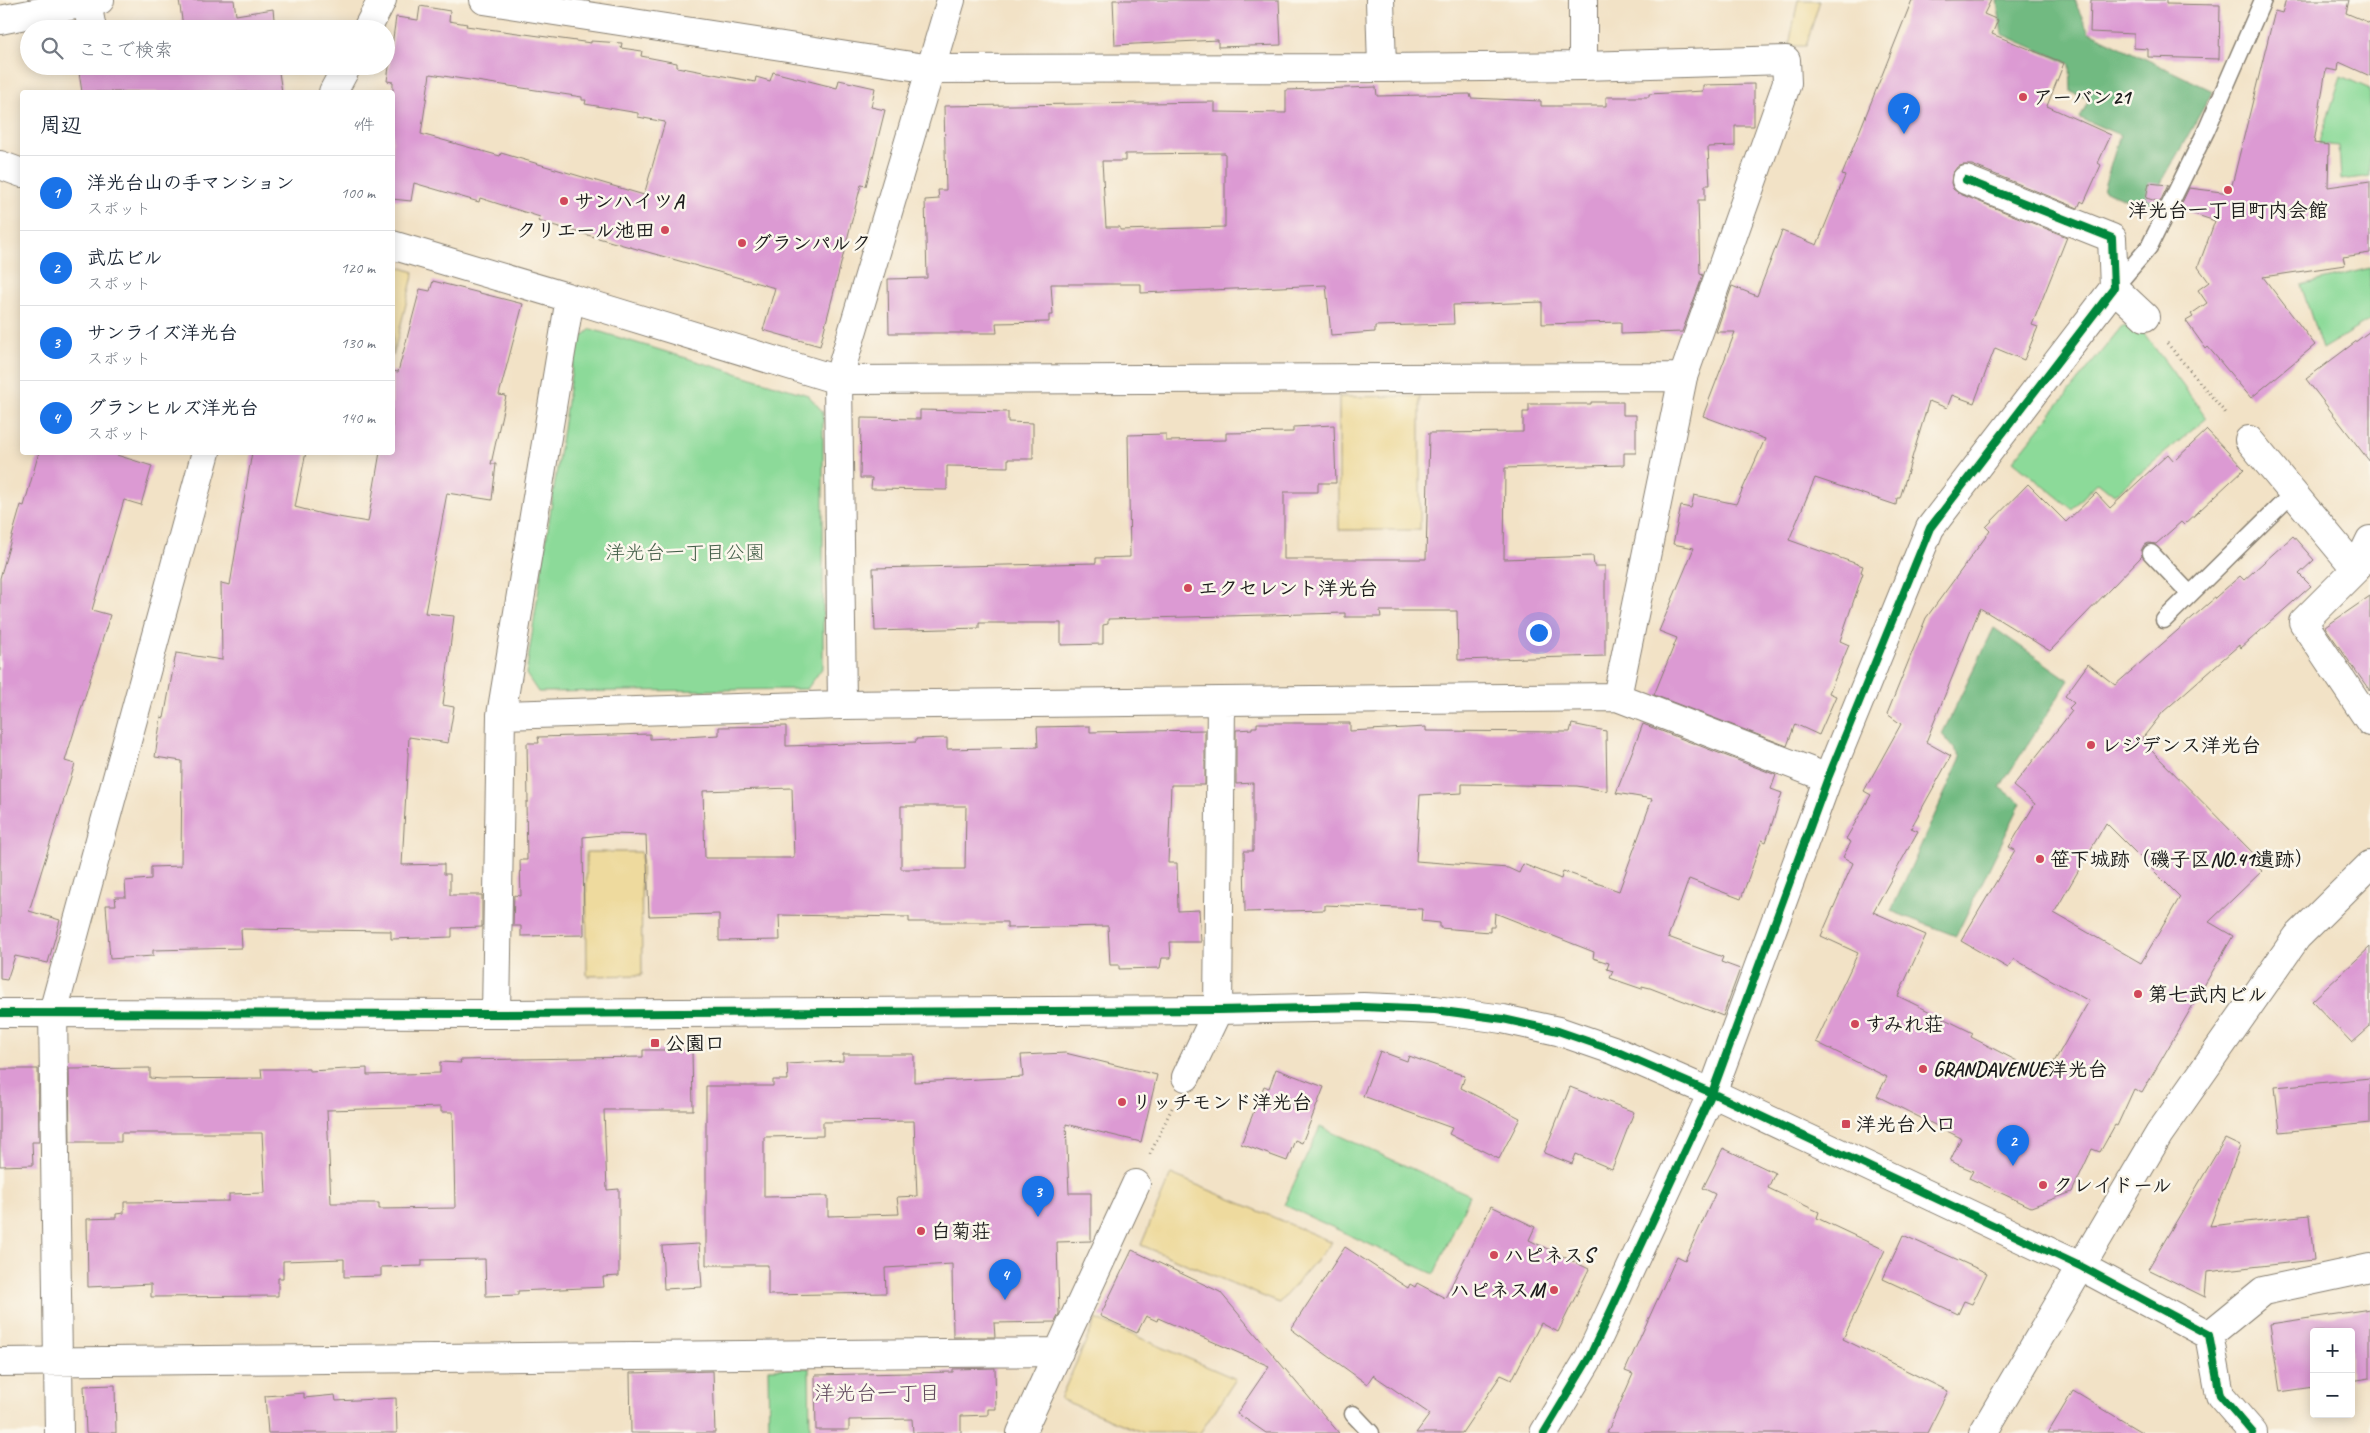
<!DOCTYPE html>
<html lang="ja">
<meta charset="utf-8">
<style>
body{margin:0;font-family:Caveat,"Klee One",sans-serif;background:#f6f6f7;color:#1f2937}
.controls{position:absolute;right:15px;bottom:15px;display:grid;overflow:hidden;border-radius:5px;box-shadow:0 2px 12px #0003}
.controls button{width:45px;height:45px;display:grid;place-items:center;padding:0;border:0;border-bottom:1px solid #e0e1e3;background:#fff;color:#1f2937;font:25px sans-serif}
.you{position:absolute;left:1538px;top:632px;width:18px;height:18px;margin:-12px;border:4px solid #fff;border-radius:50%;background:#1a73e8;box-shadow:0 0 0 8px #1a73e833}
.badge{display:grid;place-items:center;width:32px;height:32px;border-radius:50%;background:#1a73e8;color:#fff;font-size:16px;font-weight:700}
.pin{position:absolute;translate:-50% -41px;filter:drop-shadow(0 1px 2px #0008)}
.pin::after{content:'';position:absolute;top:26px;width:18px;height:15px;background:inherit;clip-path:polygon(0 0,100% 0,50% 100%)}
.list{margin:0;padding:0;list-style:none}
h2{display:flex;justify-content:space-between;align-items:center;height:65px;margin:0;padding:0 20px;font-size:21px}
h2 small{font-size:16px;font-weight:400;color:#747a83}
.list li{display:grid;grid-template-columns:32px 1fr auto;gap:15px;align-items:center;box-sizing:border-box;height:75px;padding:0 20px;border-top:1px solid #e0e1e3}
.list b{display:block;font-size:19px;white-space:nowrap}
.list p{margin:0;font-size:16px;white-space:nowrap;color:#747a83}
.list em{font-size:16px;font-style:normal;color:#747a83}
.icon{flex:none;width:28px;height:28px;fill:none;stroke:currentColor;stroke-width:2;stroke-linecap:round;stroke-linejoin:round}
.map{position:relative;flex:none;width:2370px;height:1433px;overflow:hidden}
.search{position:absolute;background:#fff;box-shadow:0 2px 12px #0003;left:20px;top:20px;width:375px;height:55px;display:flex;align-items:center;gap:12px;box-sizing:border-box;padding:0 18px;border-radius:28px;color:#747a83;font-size:19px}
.panel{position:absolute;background:#fff;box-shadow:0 2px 12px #0003;left:20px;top:90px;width:375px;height:365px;border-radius:5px}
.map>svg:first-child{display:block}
.green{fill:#8cda99;stroke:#547b5a}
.forest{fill:#71ba81;stroke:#466b4e}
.sand{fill:#eeda9e;stroke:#857b5d}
.building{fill:#dc9ad3;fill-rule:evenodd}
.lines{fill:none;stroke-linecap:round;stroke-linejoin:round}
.service-casing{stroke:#877f71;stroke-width:19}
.minor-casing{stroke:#877f71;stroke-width:30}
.tertiary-casing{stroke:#877f71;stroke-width:30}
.path{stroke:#877f71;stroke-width:3;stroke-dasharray:1 4;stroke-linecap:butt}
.service{stroke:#fff;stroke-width:16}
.minor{stroke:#fff;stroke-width:28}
.tertiary{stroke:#fff;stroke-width:28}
.cycleway-casing{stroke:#fbf7ec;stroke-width:11}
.cycleway{stroke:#00873e;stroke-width:8}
.poi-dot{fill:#d1495b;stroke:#fbf7ec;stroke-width:2}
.labels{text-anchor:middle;stroke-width:5;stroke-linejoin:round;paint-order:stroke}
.poi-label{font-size:20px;font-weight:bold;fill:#1c1c1c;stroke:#fbf7ec;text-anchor:start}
.park-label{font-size:20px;fill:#435e48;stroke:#fbf7ec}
.neighbourhood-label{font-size:21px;fill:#5f485c;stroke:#fbf7ec}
</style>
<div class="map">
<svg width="2370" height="1433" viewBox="0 0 2370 1433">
<rect width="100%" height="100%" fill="#fbf7ec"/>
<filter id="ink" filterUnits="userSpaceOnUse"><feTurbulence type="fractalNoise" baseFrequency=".02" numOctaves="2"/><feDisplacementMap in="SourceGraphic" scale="10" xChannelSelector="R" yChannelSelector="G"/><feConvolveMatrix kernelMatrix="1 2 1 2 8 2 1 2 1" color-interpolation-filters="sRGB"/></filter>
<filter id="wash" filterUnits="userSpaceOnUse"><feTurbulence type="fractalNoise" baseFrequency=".0096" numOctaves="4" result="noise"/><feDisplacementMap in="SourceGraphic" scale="20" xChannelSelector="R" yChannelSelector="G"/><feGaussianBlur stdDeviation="1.12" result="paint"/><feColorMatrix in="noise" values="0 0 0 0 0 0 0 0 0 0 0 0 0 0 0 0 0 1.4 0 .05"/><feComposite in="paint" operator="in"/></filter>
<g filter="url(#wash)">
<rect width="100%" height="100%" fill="#f2e2c6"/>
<!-- green -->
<path class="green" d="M2341,76L2370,89V176L2341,180L2339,146L2319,144Z
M2370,268V320L2322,349L2301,285Z
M2137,324L2207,418L2114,495L2098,482L2072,509L2013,461L2122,326Z
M591,329L808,395L823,412V667L807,689L538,692L526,674L576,342Z
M1320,1127L1470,1195L1434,1274L1284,1205Z
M809,1368L810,1433H769L768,1369Z"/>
<!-- forest -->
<path class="forest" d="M1997,0H2074L2089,32L2213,91L2147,208L2103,190L2120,135L2080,118L2089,99L2071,92L2070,64L2002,34Z
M1994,628L2069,680L2000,787L2021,803L1956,936L1891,911L1961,757L1942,734Z"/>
<!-- sand -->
<path class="sand" d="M1798,0H1820L1806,46H1789Z
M393,265L414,272L393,356L392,265Z
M1420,396V530H1339V397Z
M586,852H641L642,975L587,976Z
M1171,1174L1332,1242L1279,1303L1141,1245Z
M1096,1319L1236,1379L1200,1433H1144L1060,1399Z"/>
<g id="blocks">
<!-- building -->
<path class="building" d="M179,0H234L236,15L273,9L275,29H166L183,26Z
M1113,0H1279L1281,45L1218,47V40L1115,45Z
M1912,0H1991L1984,14L1998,20L1992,34L2064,63L2047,106L2111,135L2098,163L2101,165L2084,203L2081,201L2078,208L1972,165H1963L1957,167L1952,174L1951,183L1953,189L1960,194L2067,237L2032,325L2038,327L2024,360L1995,348L1974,403L1952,395L1947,408L1929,401L1900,498H1897L1896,505L1815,478L1789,540L1863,566L1861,572L1863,573L1840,641L1849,645L1829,693L1836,696L1819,735L1795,724L1787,746L1654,695L1677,638L1659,631L1694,548L1673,544L1681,506L1691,508L1694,495L1736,504L1765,439L1703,416L1735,332H1716L1732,286L1757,296L1782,231L1817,245L1845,176L1842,175Z
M2091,0H2166V4L2220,5L2219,59L2148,57V49L2134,48V34L2090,32Z
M2286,0H2349L2346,13L2370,23V76L2339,62L2338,71L2326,69L2314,143L2329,145L2328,187L2370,181V253L2343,257L2345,265L2263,277L2315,345L2251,398L2208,347L2206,349L2186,321L2193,317L2191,314L2207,303L2198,290L2209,282L2198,267L2215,221L2179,209L2189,188L2230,193L2275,11L2282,13Z
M420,6L450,11L449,21L467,24L466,26L591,43V41L622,43L621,48L642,51L641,56L677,63V67L755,82L756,77L770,81L773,72L837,88L839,80L875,88L871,107L885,110L866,186L861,185L820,346L763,330L775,288L538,221L540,217L480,198L479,202L414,183L411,201L392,199L393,82L387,81L396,17L418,20ZM430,74L582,97V100H586L585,104L638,113V117L665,122L644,195L501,153L500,156L421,134Z
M78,66H278L282,92H82Z
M1754,84V126H1735V146L1708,147L1710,185H1705V200H1698L1700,274L1703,275L1682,332L1621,334V322L1542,324V302L1453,305L1454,324L1375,326V332L1331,335L1326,285L1141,293V284H1051L1053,315H1049V322L996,323L997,333H889L888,279L927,278L925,200L939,199L938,190H946L944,106L1215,102V112L1286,113V90L1376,87L1377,96L1470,94L1471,98L1541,101V106H1606V97H1649V94L1703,91V85ZM1225,153V227L1120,230V227H1106L1102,161H1125V154Z
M2149,183L2168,185L2160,202L2146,198Z
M433,281L523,304L499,395L506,396L491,464H496L492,500L447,493L425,613L454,616L443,705L454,707L448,743L409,737L402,865L444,864V874H450V895H482V927L452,928V937L391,939V931L241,929L242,948L153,950V956L110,959L106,905H116L115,897H126L125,881L151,879V867L181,866L182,761L155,757L161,717L164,718L176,653L222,660L221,583L230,585L252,452H306L295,507L326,515L368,522L380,452H392V371L398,372L420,289L430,291Z
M2370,331V462L2306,379Z
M1591,402H1623V415H1636V453H1624V465L1505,468L1504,559L1593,556L1594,566H1605V656L1458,660L1457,611H1380L1381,617H1345V613L1108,619V624L1103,625V644L1061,645V623H979V628L875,631L873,568L1096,563V558L1130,557L1128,435L1166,434V441L1226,440V433L1293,432V427L1334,425L1336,483H1318V492H1284V559H1426L1429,433L1523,432V412H1529V404H1591Z
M920,410L1008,412V422L1033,423V459H1008V467L947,466V490L871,489L872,478H860L861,418L920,419Z
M2207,430L2244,469L2184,525L2181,522L2156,544L2149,543L2144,545L2141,551L2142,556L2050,651L1980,608L1926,742L1951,756L1911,828L1918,831L1873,912L1926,935L1898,996L1973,1033L1971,1037L2046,1076L2089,1001L2014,959L2008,968L1961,941L2015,850L2009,847L2035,804L2013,786L2072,711L2069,708L2074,703L2065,696L2088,664L2115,685L2240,576L2244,580L2293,536L2314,560L2299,574L2311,586L2241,648L2239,645L2163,712L2141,740L2258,858L2252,861L2262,871L2209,922L2233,936L2142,1093L2134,1089L2117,1126L2115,1125L2100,1152L2092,1149L2072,1192L2031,1207L1969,1178L1973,1171L1950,1161L1961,1138L1877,1096L1887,1077L1816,1042L1858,953L1821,936L1853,863L1843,857L1851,842L1846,839L1871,795L1864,791L1901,724L1887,714L1926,618L1990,531L1986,527L2028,484L2066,522L2096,493L2110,508L2168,454L2174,461ZM2106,823L2180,897L2141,963L2054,913Z
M39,452H107L152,466L141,505L124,500L92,610L110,615L65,761L75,764L29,911L60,920L48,963L15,956L7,980L0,979V578L21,505L24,506Z
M2370,596V691L2325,627Z
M1257,723H1350V731L1426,727V731L1570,732L1572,724L1606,731L1607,791L1577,786L1462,784V793L1420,795L1416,861L1508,868L1519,873L1523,864L1561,879L1563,871L1619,891L1652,799L1616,793L1643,724L1776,775L1771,789L1782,793L1766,842L1762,840L1741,899L1689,879L1668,937L1723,957L1721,962L1740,969L1723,1016L1650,988L1642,986V989L1610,978L1613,971L1607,969L1609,963L1593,958L1594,952L1495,913L1494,927H1490V932L1440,928V923L1421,921L1422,909L1325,905V910L1245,912L1244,851H1253V783L1236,784V730L1252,729V727H1257Z
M786,726V746L916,742V739L947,738V749L1038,747L1037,727L1090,726V732L1205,730V785H1171L1168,863H1177L1178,911L1199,910L1201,942H1170L1171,958H1162L1160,968L1119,969V965H1110L1108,926L1007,928V922H909V917L779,915L780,940L719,941V914L649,916L646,835L613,834L583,837L584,935L521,936V926H513L514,895L521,896L520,860H527L526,802H528L527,743H539L538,737L650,734V739L719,735V727ZM792,788L794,858H705L703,791ZM901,806H966L965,869H901Z
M2370,947V1027L2352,1043L2312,1001Z
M643,1050H692L693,1110H604L607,1190L619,1189V1276L603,1277L604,1287L518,1291V1295L486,1296L485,1259L422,1260V1266L381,1267V1276L344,1277V1259L283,1261V1278H278V1296L151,1297V1284L88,1287L87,1219L116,1218V1214L124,1213V1202L229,1201V1194L265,1193L262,1133H121V1142H70L69,1069L150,1068V1078L162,1079L262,1078L261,1069H309V1071L367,1068V1075L440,1073V1062L461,1063L460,1060L643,1057ZM441,1107V1112H453L455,1208L379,1209V1203H331L327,1110Z
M1380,1051L1407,1061L1409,1056L1465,1076L1461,1088L1520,1118L1499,1159L1449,1134L1452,1128L1363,1096Z
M1065,1053L1157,1075L1141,1142L1066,1124L1069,1193H1091V1241L1057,1242L1059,1314L1055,1322L994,1323L995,1337H953L952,1264L885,1268L886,1293L768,1295V1265H706V1086H773V1080H788L787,1064L843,1061V1054H914V1082L1023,1077L1021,1055ZM914,1121L917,1196L897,1197L899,1214L828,1216V1196L764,1197V1137L823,1136V1122Z
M0,1069H38L39,1142H32L33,1165L0,1166Z
M1276,1069L1324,1087L1302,1143L1295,1140L1287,1161L1241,1144L1264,1086L1269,1088Z
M2370,1078V1123L2280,1132L2275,1087Z
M1570,1087L1634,1112L1612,1169L1576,1154L1572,1164L1544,1153Z
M2225,1139L2240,1146L2210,1226L2309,1215L2314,1260L2207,1272L2205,1297L2148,1269Z
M1723,1148L1775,1173L1768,1188L1819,1212L1817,1218L1885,1250L1843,1339L1948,1391L1927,1433H1607L1633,1374L1625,1371L1677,1256L1685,1260L1715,1194L1703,1188Z
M1491,1206L1535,1227L1529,1240L1589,1269L1558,1332L1541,1323L1512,1380L1501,1375L1462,1433H1416L1430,1414L1373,1375L1367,1384L1291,1329L1345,1247L1408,1288L1410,1284L1415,1287L1417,1283L1445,1298Z
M1903,1235L1987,1273L1972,1304L1964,1301L1958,1314L1883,1279Z
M699,1244L702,1287L664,1289L662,1246Z
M1132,1250L1220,1292L1339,1433H1266L1237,1413L1269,1366L1158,1318L1157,1321L1146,1316L1137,1333L1100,1316Z
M2370,1309V1378L2351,1381V1332H2314V1387L2280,1392L2270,1324Z
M995,1368L996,1409H988V1415L961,1416V1433H913L912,1419L849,1420V1430H816L815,1375L953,1372V1369Z
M713,1371L715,1433H631L630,1373Z
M115,1385L116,1433H86L84,1386Z
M2073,1391L2143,1433H2048Z
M304,1393V1398L335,1395L336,1401L396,1398L397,1433H268L265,1396Z"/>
</g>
</g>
<g filter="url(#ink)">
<use href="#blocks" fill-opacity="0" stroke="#877f71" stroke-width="1"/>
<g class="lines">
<!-- service casing -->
<g class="service-casing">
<path id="service" d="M2114,288L2149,247L2206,131L2263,0
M2151,553L2190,594
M2164,620L2293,493
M1353,1414L1371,1433"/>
</g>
<!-- minor casing -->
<g class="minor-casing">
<path id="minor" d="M484,0L931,69L1382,68L1583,66
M951,0L838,380L1683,377
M1380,0L1382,68
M1583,0V66L1786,60L1787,83L1683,377L1617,697
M87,3L92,29
M0,20L100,0
M367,29L382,0
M333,92L347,66
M0,165L22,173
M392,245L570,298L501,715
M2114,288L2145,317
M570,298L838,380L842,705
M2249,440L2356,569
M2370,540L2356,569L2303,622L2370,722
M1221,701L1617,697L1828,778
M496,1014L501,715L842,705L1221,701L1218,1010L1186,1077
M2082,1267L2209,1335L2220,1395L2253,1433
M2209,1335L2263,1291L2370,1268
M0,1362L1059,1352
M59,1433L53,1012L206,452
M1021,1433L1136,1184
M1544,1433L1589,1358L1712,1093L1828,778L1930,528L2114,288L2112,238L1966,180"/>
</g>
<!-- tertiary casing -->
<g class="tertiary-casing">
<path id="tertiary" d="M0,1013L496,1014L1218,1010L1363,1007L1435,1010L1503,1019L1558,1031L1613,1050L1712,1093L2082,1267
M1983,1433L2159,1134L2297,937L2370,865"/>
</g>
<!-- path -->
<path class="path" d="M2167,343L2227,415
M1150,1154L1172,1108"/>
<!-- service -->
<use href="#service" class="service"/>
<!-- minor -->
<use href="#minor" class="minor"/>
<!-- tertiary -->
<use href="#tertiary" class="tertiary"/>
<!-- cycleway casing -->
<g class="cycleway-casing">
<path id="cycleway" d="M0,1013L496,1014L1218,1010L1363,1007L1435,1010L1503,1019L1558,1031L1613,1050L1712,1093L2082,1267L2209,1335L2220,1395L2253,1433
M1544,1433L1589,1358L1712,1093L1828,778L1930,528L2114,288L2112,238L1966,180"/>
</g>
<!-- cycleway -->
<use href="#cycleway" class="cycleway"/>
</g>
</g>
<!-- markers -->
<g class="poi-dot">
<circle cx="2023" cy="97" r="5"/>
<circle cx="2228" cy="190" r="5"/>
<circle cx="564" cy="201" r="5"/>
<circle cx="665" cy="230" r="5"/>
<circle cx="742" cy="243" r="5"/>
<circle cx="1188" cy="588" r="5"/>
<circle cx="2091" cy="745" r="5"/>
<circle cx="2040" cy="859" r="5"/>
<circle cx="2138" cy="994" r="5"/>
<circle cx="1855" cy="1024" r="5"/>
<rect x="650" y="1038" width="10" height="10" rx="2.5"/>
<circle cx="1923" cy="1069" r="5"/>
<circle cx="1122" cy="1102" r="5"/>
<rect x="1841" y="1119" width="10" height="10" rx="2.5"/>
<circle cx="2043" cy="1185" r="5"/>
<circle cx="921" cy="1231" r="5"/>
<circle cx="1494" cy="1255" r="5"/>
<circle cx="1554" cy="1290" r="5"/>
</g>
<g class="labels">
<!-- poi labels -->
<g class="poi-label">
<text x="2033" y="104">アーバン21</text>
<text x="574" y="208">サンハイツA</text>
<text x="2228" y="217" text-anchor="middle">洋光台一丁目町内会館</text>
<text x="655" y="237" text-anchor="end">クリエール池田</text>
<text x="752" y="250">グランパルク</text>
<text x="1198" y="595">エクセレント洋光台</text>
<text x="2101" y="752">レジデンス洋光台</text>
<text x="2050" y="866">笹下城跡（磯子区NO.41遺跡）</text>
<text x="2148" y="1001">第七武内ビル</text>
<text x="1865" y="1031">すみれ荘</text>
<text x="665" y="1050">公園口</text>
<text x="1933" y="1076">GRANDAVENUE洋光台</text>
<text x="1132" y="1109">リッチモンド洋光台</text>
<text x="1856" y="1131">洋光台入口</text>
<text x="2053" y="1192">クレイドール</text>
<text x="931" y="1238">白菊荘</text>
<text x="1504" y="1262">ハピネスS</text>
<text x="1544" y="1297" text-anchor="end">ハピネスM</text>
</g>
<!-- park labels -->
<g class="park-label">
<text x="685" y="559">洋光台一丁目公園</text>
</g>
<!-- neighbourhood labels -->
<g class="neighbourhood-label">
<text x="877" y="1400">洋光台一丁目</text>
</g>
</g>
</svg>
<div class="controls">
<button>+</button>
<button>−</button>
</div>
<div class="you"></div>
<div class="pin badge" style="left:1904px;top:134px">1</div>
<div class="pin badge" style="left:2013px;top:1166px">2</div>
<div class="pin badge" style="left:1038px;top:1217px">3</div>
<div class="pin badge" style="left:1005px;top:1300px">4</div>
<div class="search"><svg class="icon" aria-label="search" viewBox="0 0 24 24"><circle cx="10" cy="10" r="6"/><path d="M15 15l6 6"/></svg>ここで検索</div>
<section class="panel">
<h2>周辺<small>4件</small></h2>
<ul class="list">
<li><span class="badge">1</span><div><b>洋光台山の手マンション</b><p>スポット</p></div><em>100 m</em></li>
<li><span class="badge">2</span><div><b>武広ビル</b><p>スポット</p></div><em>120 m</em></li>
<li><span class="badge">3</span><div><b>サンライズ洋光台</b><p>スポット</p></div><em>130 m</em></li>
<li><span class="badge">4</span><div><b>グランヒルズ洋光台</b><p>スポット</p></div><em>140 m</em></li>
</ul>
</section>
</div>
